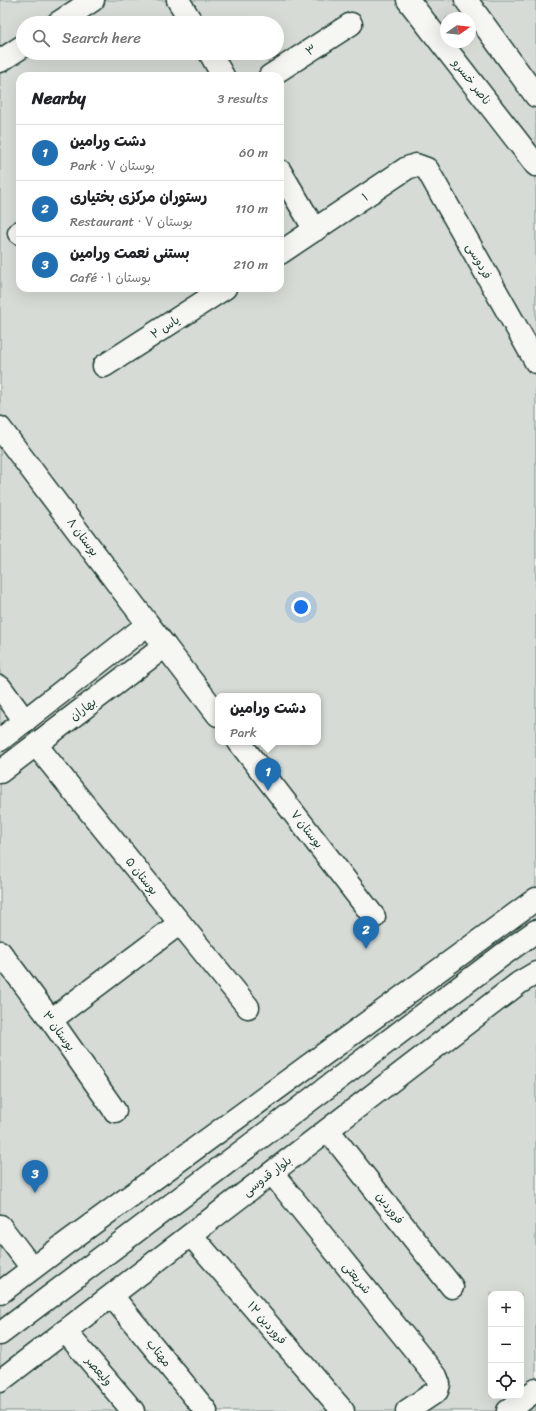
<!DOCTYPE html>
<meta charset="utf-8">
<style>
body{margin:0;font-family:Sriracha,"Playpen Sans Arabic",sans-serif;background:#f2f2f2;color:#202124}
.controls{position:absolute;right:12px;bottom:12px;display:grid;overflow:hidden;border-radius:8px;box-shadow:0 4px 16px #0002}
.controls button{width:36px;height:36px;display:grid;place-items:center;padding:0;border:0;border-bottom:1px solid #e0e0e0;background:#fff;color:#202124;font:20px sans-serif}
.compass{position:absolute;left:440px;top:12px;width:36px;height:36px;border-radius:50%;background:#fff;box-shadow:0 4px 16px #0002;rotate:76deg}
.you{position:absolute;left:301px;top:607px;width:14px;height:14px;margin:-10px;border:3px solid #fff;border-radius:50%;background:#1a73e8;box-shadow:0 0 0 6px #1a73e833}
.badge{display:grid;place-items:center;width:26px;height:26px;border-radius:50%;background:#1f6fb2;color:#fff;font-size:13px;font-weight:700}
.pin{position:absolute;translate:-50% -33px;filter:drop-shadow(0 1px 2px #0008)}
.pin::after{content:'';position:absolute;top:21px;width:14px;height:12px;background:inherit;clip-path:polygon(0 0,100% 0,50% 100%)}
.popup{position:absolute;left:215px;top:693px;width:106px;height:52px;box-sizing:border-box;display:grid;place-content:center;border-radius:8px;background:#fff;filter:drop-shadow(0 1px 3px #0005);font-size:13px;white-space:nowrap;color:#757577}
.popup b{font-size:15px;color:#202124}
.popup::after{content:'';position:absolute;left:50%;top:100%;margin-left:-8px;border:8px solid transparent;border-top-color:#fff}
.list{margin:0;padding:0;list-style:none}
h2{display:flex;justify-content:space-between;align-items:center;height:52px;margin:0;padding:0 16px;font-size:17px}
h2 small{font-size:13px;font-weight:400;color:#757577}
.list li{display:grid;grid-template-columns:26px 1fr auto;gap:12px;align-items:center;box-sizing:border-box;height:56px;padding:0 16px;border-top:1px solid #e0e0e0}
.list b{display:block;font-size:15px;white-space:nowrap}
.list p{margin:0;font-size:13px;white-space:nowrap;color:#757577}
.list em{font-size:13px;font-style:normal;color:#757577}
.icon{flex:none;width:22px;height:22px;fill:none;stroke:currentColor;stroke-width:2;stroke-linecap:round;stroke-linejoin:round}
.map{position:relative;flex:none;width:536px;height:1411px;overflow:hidden}
.search{position:absolute;background:#fff;box-shadow:0 4px 16px #0002;left:16px;top:16px;width:268px;height:44px;display:flex;align-items:center;gap:10px;box-sizing:border-box;padding:0 14px;border-radius:22px;color:#757577;font-size:15px}
.panel{position:absolute;background:#fff;box-shadow:0 4px 16px #0002;left:16px;top:72px;width:268px;height:220px;border-radius:12px}
.map>svg:first-child{display:block}
.green{fill:#d6dbd6;stroke:#7a8c85;fill-rule:evenodd}
.lines{fill:none;stroke-linecap:round;stroke-linejoin:round}
.street-casing{stroke:#1f3d34;stroke-width:25}
.secondary-casing{stroke:#1f3d34;stroke-width:25}
.primary-casing{stroke:#1f3d34;stroke-width:25}
.street{stroke:#f6f6f2;stroke-width:22}
.secondary{stroke:#f6f6f2;stroke-width:22}
.primary{stroke:#f6f6f2;stroke-width:22}
.labels{text-anchor:middle;stroke-width:3;stroke-linejoin:round;paint-order:stroke}
.street-label{font-size:12px;fill:#1f3d34;stroke:#f6f6f2}
</style>
<div class="map">
<svg width="536" height="1411" viewBox="0 0 536 1411">
<rect width="100%" height="100%" fill="#f6f6f2"/>
<filter id="ink" filterUnits="userSpaceOnUse"><feTurbulence type="fractalNoise" baseFrequency=".025" numOctaves="2"/><feDisplacementMap in="SourceGraphic" scale="8" xChannelSelector="R" yChannelSelector="G"/><feConvolveMatrix kernelMatrix="1 2 1 2 8 2 1 2 1" color-interpolation-filters="sRGB"/></filter>
<g filter="url(#ink)">
<!-- green -->
<path class="green" d="M0,0H536V1411H0ZM446,18H470V42H446ZM23,23H277V53H23ZM20,76H280V288H20ZM218,696H318V742H218ZM491,1294H521V1396H491Z"/>
<g class="lines">
<!-- street casing -->
<g class="street-casing">
<path id="street" d="M178,0L192,23
M408,0L536,165
M466,0L536,96
M58,23L93,0
M210,53L223,76
M0,61L23,46
M270,76L351,24
M280,171L315,230
M19,233L20,232
M280,253L407,168L416,165L427,169L536,362
M104,366L225,288
M0,428L148,624
M165,646L218,715
M0,687L25,721
M239,742L374,917
M36,745L248,1007
M0,952L51,1020L115,1111
M51,1020L180,923
M328,1130L452,1287
M272,1173L436,1376L439,1384L437,1391L407,1411
M0,1226L32,1268
M191,1235L343,1411
M112,1296L206,1411
M65,1331L133,1411
M508,1411L536,1390"/>
</g>
<!-- secondary casing -->
<g class="secondary-casing">
<path id="secondary" d="M0,740L148,624L165,646L0,772
M0,1293L69,1241L536,899"/>
</g>
<!-- primary casing -->
<g class="primary-casing">
<path id="primary" d="M0,1334L501,956L536,931
M0,1381L519,983L536,973"/>
</g>
<!-- street -->
<use href="#street" class="street"/>
<!-- secondary -->
<use href="#secondary" class="secondary"/>
<!-- primary -->
<use href="#primary" class="primary"/>
</g>
</g>
<g class="labels">
<!-- street labels -->
<g class="street-label">
<text transform="translate(311 50) rotate(-33)" y="4">۳</text>
<text transform="translate(472 82) rotate(52)" y="4">ناصر خسرو</text>
<text transform="translate(365 197) rotate(-34)" y="4">۱</text>
<text transform="translate(479 261) rotate(61)" y="4">فردوسی</text>
<text transform="translate(165 327) rotate(-33)" y="4">یاس ۲</text>
<text transform="translate(83 537) rotate(53)" y="4">بوستان ۸</text>
<text transform="translate(83 709) rotate(-37)" y="4">بهاران</text>
<text transform="translate(307 829) rotate(52)" y="4">بوستان ۷</text>
<text transform="translate(142 876) rotate(51)" y="4">بوستان ۵</text>
<text transform="translate(59 1031) rotate(54)" y="4">بوستان ۳</text>
<text transform="translate(267 1176) rotate(-37)" y="4">بلوار قدوسی</text>
<text transform="translate(390 1208) rotate(52)" y="4">فروردین</text>
<text transform="translate(357 1278) rotate(51)" y="4">شریعتی</text>
<text transform="translate(267 1323) rotate(49)" y="4">۱۲ فروردین</text>
<text transform="translate(159 1353) rotate(51)" y="4">مهتاب</text>
<text transform="translate(99 1371) rotate(49)" y="4">ولیعصر</text>
</g>
</g>
</svg>
<div class="controls">
<button>+</button>
<button>−</button>
<button><svg class="icon" aria-label="locate" viewBox="0 0 24 24"><circle cx="12" cy="12" r="6"/><path d="M12 2v4M12 18v4M2 12h4M18 12h4"/></svg></button>
</div>
<svg class="compass" viewBox="-18 -18 36 36"><path d="M0-13l5 13h-10z" fill="#e53935"/><path d="M0 13l5-13h-10z" fill="#757577"/></svg>
<div class="you"></div>
<div class="pin badge" style="left:268px;top:791px">1</div>
<div class="popup"><b>دشت ورامین</b>Park</div>
<div class="pin badge" style="left:366px;top:949px">2</div>
<div class="pin badge" style="left:35px;top:1193px">3</div>
<div class="search"><svg class="icon" aria-label="search" viewBox="0 0 24 24"><circle cx="10" cy="10" r="6"/><path d="M15 15l6 6"/></svg>Search here</div>
<section class="panel">
<h2>Nearby<small>3 results</small></h2>
<ul class="list">
<li><span class="badge">1</span><div><b>دشت ورامین</b><p>Park · بوستان ۷</p></div><em>60 m</em></li>
<li><span class="badge">2</span><div><b>رستوران مرکزی بختیاری</b><p>Restaurant · بوستان ۷</p></div><em>110 m</em></li>
<li><span class="badge">3</span><div><b>بستنی نعمت ورامین</b><p>Café · بوستان ۱</p></div><em>210 m</em></li>
</ul>
</section>
</div>
